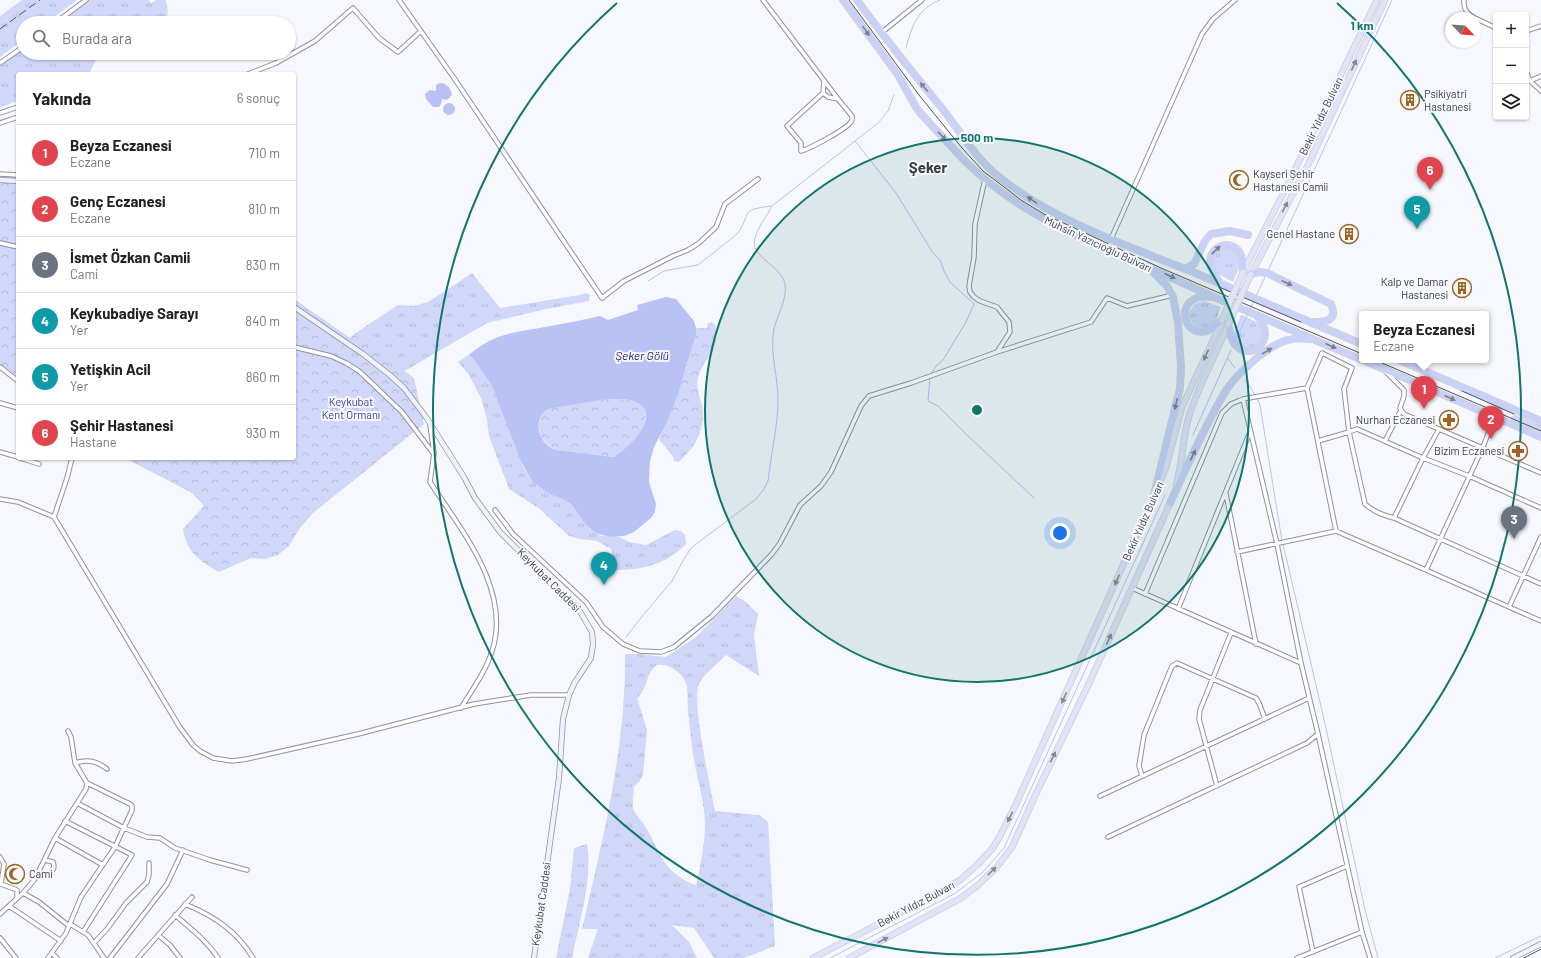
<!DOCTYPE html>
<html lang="tr">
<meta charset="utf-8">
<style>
body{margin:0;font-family:Barlow,sans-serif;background:#f2f2f2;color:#222}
.controls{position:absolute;right:12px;top:12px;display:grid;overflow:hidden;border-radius:4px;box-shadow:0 1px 3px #0004}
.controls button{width:36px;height:36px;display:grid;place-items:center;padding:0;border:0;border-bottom:1px solid #e0e0e0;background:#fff;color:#222;font:20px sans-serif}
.compass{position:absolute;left:1445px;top:12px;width:36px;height:36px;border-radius:50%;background:#fff;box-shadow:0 1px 3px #0004;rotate:115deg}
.you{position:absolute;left:1060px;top:533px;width:14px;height:14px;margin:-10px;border:3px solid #fff;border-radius:50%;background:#1a73e8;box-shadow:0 0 0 6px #1a73e833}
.badge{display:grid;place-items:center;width:26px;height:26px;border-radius:50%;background:#b45309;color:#fff;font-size:13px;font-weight:700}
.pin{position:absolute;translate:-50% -33px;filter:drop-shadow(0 1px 2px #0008)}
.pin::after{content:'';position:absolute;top:21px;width:14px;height:12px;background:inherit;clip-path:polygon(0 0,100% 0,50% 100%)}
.popup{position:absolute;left:1359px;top:311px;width:130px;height:52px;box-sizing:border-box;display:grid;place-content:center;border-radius:4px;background:#fff;filter:drop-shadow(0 1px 3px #0005);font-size:13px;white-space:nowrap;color:#767676}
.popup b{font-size:15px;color:#222}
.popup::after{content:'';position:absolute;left:50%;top:100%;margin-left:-8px;border:8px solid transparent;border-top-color:#fff}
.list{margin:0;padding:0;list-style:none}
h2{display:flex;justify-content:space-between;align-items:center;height:52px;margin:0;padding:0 16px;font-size:17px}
h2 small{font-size:13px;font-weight:400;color:#767676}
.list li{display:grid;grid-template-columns:26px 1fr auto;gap:12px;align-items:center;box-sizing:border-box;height:56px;padding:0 16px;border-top:1px solid #e0e0e0}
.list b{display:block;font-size:15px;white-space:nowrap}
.list p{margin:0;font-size:13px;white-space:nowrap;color:#767676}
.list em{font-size:13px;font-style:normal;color:#767676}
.icon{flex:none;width:22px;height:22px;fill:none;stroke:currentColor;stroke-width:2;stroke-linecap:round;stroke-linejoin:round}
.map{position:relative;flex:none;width:1541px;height:958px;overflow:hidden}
.search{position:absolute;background:#fff;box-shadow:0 1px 3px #0004;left:16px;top:16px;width:280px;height:44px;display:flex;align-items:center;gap:10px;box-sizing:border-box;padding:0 14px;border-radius:22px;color:#767676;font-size:15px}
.panel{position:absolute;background:#fff;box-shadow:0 1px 3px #0004;left:16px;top:72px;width:280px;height:388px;border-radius:4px}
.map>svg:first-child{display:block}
.grass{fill:url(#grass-tufts);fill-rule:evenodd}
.forest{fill:url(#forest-crowns)}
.water{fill:#b9c2f5;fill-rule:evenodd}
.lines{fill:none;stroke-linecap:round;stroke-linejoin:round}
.stream{stroke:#b9c2f5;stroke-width:1}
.street-casing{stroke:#90929d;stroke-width:5.5}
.secondary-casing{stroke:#90929d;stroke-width:6}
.primary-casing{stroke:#d4d4d5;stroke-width:7}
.highway-casing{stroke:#d4d4d5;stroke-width:8}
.street{stroke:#fff;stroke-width:3.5}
.secondary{stroke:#eff1fd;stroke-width:4.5}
.primary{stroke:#dfe3fb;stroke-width:5}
.highway{stroke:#cad1f9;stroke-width:6}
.tram{stroke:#54555a;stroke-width:1}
.rail{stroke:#54555a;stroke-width:1;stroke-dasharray:8 4;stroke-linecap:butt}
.primary-bridge-casing{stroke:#d4d4d5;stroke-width:7;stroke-linecap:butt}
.primary-bridge{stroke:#dfe3fb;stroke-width:5}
.oneway{fill:#7b7f94}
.oneway2{fill:#858795}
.ring{fill:none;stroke:#0f766e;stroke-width:2}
.labels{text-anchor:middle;stroke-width:4;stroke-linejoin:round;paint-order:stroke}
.poi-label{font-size:11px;fill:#3b3c41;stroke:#f7f8fd;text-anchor:end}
.street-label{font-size:11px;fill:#3b3c41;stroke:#f7f8fd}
.park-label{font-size:11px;fill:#3d3e9c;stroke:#f7f8fd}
.water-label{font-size:12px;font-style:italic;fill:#201472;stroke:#f7f8fd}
.district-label{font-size:15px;font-weight:bold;fill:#3b3c41;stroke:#f7f8fd}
.centre{fill:#0f766e;stroke:#f7f8fd;stroke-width:2}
.ring-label{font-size:12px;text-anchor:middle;font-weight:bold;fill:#0f766e;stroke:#f7f8fd;stroke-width:4;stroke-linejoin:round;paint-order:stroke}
</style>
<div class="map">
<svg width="1541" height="958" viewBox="0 0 1541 958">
<defs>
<pattern id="grass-tufts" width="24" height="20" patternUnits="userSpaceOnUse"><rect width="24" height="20" fill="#d0d7f9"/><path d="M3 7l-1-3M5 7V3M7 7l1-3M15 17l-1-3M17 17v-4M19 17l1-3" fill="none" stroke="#b4b9d7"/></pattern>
<pattern id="forest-crowns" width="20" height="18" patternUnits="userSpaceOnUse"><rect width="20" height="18" fill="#d0d7f9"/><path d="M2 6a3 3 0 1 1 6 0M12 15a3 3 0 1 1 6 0" fill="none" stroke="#b4b9d7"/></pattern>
</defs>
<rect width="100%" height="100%" fill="#f7f8fd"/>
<!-- grass -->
<path class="grass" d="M22,0H77L46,23H23V40L0,57V16Z
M89,0H149L151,3L156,0H165C169,7 168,16 165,23H58Z
M23,49V53H99L89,74H18V101L0,107V66Z
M1227,248L1234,250L1240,258V266L1233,282C1228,279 1223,277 1219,274C1209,264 1214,250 1227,248Z
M472,273L500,308L580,295L586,293L590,295L589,301L546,309L487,323L403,372L396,371L354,334L398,305L414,306L428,302Z
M1204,301L1221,307C1219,312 1217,321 1213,325C1202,335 1188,325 1189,312L1195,304Z
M1241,315C1255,321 1261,321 1264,337C1262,340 1259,345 1256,347C1248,351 1234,346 1234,336C1234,329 1239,321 1241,315Z
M470,354L492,386L523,467L537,485L549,494L565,500L572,505L586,525L592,531L602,536L619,537L629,542L646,545L675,530L681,531L685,535L686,544C667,564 643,570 616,570L611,549L597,541L580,539L569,536L540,509L509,489L489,436L487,419L481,398L469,375L458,362Z
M1515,415L1541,425V435L1511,421V417Z
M736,596L746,602L758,614L754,635L759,676L726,655C718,663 703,675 699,684C691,700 711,790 715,811L759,815L768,822L775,946L744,958H714L694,928L672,925L689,942L697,958H588L598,929H582C603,839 626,747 625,654H639L666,657L696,637ZM657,665C668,663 680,671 685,681C689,689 687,701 688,710C690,730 692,751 696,771C700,788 704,804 705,822C705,842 701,865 696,885C663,873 661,853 645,826C642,821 634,813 633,808C632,801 634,793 634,786L639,782L643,775L647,730L637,698C648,690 645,673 657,665Z
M587,844C593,881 579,922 572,958H556L570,889L574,848Z"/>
<!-- forest -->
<path class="forest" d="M0,172H18V377L0,364Z
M294,299L350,338L354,334L396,370L406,372L414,378L424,424L313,513L300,528L289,546L278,555L265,559L251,558L219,572C200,561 187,553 183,529L204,506L192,493L125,458H294Z
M712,322C716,325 716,328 716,333C717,354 704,358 699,375C695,386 699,394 702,405C704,415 703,425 699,435C695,446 687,454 679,462L674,461L673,457L659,439L687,366L696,328H707L708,323Z
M608,399C616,400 628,398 636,402C656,411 640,437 629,447C624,451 619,454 613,457L556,450C540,443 531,421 548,409Z"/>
<!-- water -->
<path class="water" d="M440,83C447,83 451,89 452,95L447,100L442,99L441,104L439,107H433L426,99L425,94L430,90L436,91V85Z
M443 109a6 6 0 1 1 12 0a6 6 0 1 1-12 0Z
M666,297L676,299L694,321L696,328V334L678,394L666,424L654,447L650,461L649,482L656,504L655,512L651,518L634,532L624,536L610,537L595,533L586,525L572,505L565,500L549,494L533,482L521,462L492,386L470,354C494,334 515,332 545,327C563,324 582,320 600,316L608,320L638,310L637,305ZM608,399C616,400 628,398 636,402C663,415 628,450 613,457L556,450C539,444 531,420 548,409Z"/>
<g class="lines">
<!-- stream -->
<path class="stream" d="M906,48C912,26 917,9 940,0
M855,141L896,193L933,253L940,260L944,271L950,282L974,304L966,322L943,360L936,366L931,374
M1268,271L1392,0
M648,281L664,271L698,265L737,234C753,212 738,210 772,206L878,123L888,111L894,95
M1256,296L1266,275
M1250,309L1254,301
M1237,337L1248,314
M1228,359L1235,368
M930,377L928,401L938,406L966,434L1034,498
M1245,379L1255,395
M1257,398L1260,405L1282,541
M1193,435L1231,350
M1283,544L1326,728L1365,910L1378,958
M626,637L644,614L672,581L684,559L691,548L756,499L764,489L768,481C771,454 778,426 778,399C778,378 771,357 773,336C774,318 788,302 785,284C781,265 749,257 755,238C758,227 767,216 772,206
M830,958L954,894L982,873L1004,848L1165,495
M1495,958L1541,936"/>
<!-- street casing -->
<g class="street-casing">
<path id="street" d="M399,0L454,78L602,298L624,281L673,256L688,250L699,243L716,227L725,204L758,179
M763,0L838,99L852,116C852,119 853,119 851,122C845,130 811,148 801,151V143L787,126L823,93L824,82
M1464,0C1463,9 1467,14 1475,18
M1475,18L1496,28
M55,23L86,0
M1526,31L1541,26
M881,33L922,0
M0,63L23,47
M1526,71L1530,81L1541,91
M248,74L276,63L315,41L353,8L379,38L398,52L421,31
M1530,81L1541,76
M823,93L828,97L838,99
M0,113L18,107
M0,123L18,117
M0,174L18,175
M985,179L975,224L974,257L969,286L970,292L974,297L980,301L997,307L1009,322L1010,332L997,352
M1111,239L1202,34L1213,19L1235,0
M0,243L18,247
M294,347L331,356L346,363L359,371L402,412L433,453
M0,367L18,381
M1386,372L1404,390V396L1400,408L1404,414L1541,473
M0,403L18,408
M1494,418L1483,447L1426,570L1509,607L1541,537
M430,425L434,453L430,482C461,530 512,590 492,651C486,671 472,690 461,708
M1439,429L1423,458L1469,476L1541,508
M1318,441L1349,432L1365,504C1374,512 1383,515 1394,518
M1385,441L1401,410
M0,452L18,457
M20,458L39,464
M72,458L67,478L54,517L179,726L193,745L200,751L213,758L232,761L247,759L358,734L474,704L531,695H569
M1226,494L1256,644
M0,499L18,502L54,517
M495,510L513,534L586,602L603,627L623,644L640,651L661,652L674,647L712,616L772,554L780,543L800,505L821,486L831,472L861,406L869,396L911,383L997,352L1091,322L1107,298L1127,306L1173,295
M1237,552L1336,531
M1426,570L1336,531L1307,388L1322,353L1352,368L1344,389L1349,432L1357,429L1423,458L1394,518L1541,584
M1132,588L1301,663L1318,734L1362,932L1370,958
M1145,594L1222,413L1231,404L1243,399
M1509,607L1541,621
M1178,609L1250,432
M1301,663L1277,544L1243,399L1307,388
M75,763C88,759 97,761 107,769
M1142,776L1139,766L1144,735L1172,666L1177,663L1256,698L1259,703L1265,719
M1217,786L1199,719L1200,710L1231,633
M1100,796L1309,698
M77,803L124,828L147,837L160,838L175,848L210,860L247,870
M65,821L132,855L83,932
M1108,837L1307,743L1318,734
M55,838L103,865
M0,857L4,864L1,884L17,890V898
M38,875C46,874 57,873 53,862L45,860
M23,893L39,902L69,926
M185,904C214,916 237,931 253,958
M9,906L61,941
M0,914L23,893L35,879L55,838L86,789L87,783L75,763L71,737L68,731
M175,915C190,928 207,941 218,958
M70,924L88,935L104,958
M158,935L170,945L180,958
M0,938L16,958
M94,943L107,929L126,903L147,882L149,875V863
M1313,952L1299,887L1347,866
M52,953L57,958
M48,958L66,933L81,897L115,847L132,810V806L130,804L87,783
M110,958L167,884L183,850
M138,958L192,897
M1297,958L1362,932"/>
</g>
<!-- secondary casing -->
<g class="secondary-casing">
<path id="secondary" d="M0,180L18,181
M294,307L363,354L391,376L404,388L426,417L464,477L475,498L500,532L518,550L538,573L578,608L592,632L593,644L591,658L575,682L569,695L563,719L559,778L534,958
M1513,958L1541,944"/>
</g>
<!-- primary casing -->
<g class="primary-casing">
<path id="primary" d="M1243,272L1287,186L1377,0
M1251,274L1308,165L1385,0
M1176,485C1183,463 1182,439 1189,416C1198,387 1216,354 1228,325
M1158,487L1166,467L1182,407L1222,321
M813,958L944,890L960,880L977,865L992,849L999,838L1016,804L1154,496
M849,958L961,898L977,886L996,868L1012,847L1035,796L1091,679L1171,501"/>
</g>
<!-- highway casing -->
<g class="highway-casing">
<path id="highway" d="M843,0L898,75L917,109L924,117C938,132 953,149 968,164C997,192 1032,214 1069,232L1214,297L1362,360
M857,0C884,37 912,72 941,107C960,131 975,158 999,177C1054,221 1123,244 1188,270C1246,294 1304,320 1362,344
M1150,269L1167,286L1173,297L1178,323L1181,367L1180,388L1153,499
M1185,269L1194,264L1205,241L1211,234L1230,231L1248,235
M1251,274L1259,272L1267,273L1331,304C1338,321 1326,322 1313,322
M1220,283C1216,277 1211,270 1210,263C1209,246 1231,238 1240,253C1243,258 1243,266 1243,272
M1213,297C1207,297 1202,296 1197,298C1175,306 1186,338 1207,331C1212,329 1217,324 1222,320
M1228,325C1230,331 1230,338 1234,343C1248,364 1280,340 1257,316
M1363,360L1541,437
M1399,360L1541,421
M1494,418L1501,404
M1170,503C1188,465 1205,424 1227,389C1238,373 1269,344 1288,340C1295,338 1303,338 1309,339"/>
</g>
<!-- street -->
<use href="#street" class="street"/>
<!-- secondary -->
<use href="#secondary" class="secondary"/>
<!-- primary -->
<use href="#primary" class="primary"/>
<!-- highway -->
<use href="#highway" class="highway"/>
<!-- tram -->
<path class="tram" d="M849,0L919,95L962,148L983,171L1021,200L1044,214L1161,268L1362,354
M1219,287L1301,322
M1375,360L1541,431
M1462,391L1514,414
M1524,958L1541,949"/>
<!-- rail -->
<path class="rail" d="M0,29L40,0"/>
<!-- primary-bridge casing -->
<g class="primary-bridge-casing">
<path id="primary-bridge" d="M1222,320L1243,272
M1228,325L1251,274"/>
</g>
<!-- primary-bridge -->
<use href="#primary-bridge" class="primary-bridge"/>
</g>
<!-- one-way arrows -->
<defs><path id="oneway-solid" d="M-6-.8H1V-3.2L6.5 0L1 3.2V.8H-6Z"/></defs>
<g class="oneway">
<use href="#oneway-solid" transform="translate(866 31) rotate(54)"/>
<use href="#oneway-solid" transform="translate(924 87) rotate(-130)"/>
<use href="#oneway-solid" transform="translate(942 136) rotate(46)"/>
<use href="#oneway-solid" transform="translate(1032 200) rotate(-146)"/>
<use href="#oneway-solid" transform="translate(1216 250) rotate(-44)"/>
<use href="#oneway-solid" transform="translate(1170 276) rotate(25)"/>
<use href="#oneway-solid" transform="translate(1287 283) rotate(25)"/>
<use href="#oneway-solid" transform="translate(1331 346) rotate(24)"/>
<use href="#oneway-solid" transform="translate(1267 351) rotate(-31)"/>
<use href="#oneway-solid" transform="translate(1450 398) rotate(24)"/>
<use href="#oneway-solid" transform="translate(1176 404) rotate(104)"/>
<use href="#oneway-solid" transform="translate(1193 455) rotate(-64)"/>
</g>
<g class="oneway2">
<use href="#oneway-solid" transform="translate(1354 65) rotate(-65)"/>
<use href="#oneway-solid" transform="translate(1285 207) rotate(-63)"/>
<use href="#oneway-solid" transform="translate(1206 355) rotate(115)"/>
<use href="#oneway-solid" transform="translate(1117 580) rotate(114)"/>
<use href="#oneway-solid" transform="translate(1109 639) rotate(-66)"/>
<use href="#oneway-solid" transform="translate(1064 698) rotate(114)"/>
<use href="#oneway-solid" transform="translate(1053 757) rotate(-64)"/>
<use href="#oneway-solid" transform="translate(1010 817) rotate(116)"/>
<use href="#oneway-solid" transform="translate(992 871) rotate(-45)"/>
<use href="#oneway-solid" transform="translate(883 940) rotate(-28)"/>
</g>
<!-- distance rings -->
<circle cx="977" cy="410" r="272" fill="#0f766e" fill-opacity=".12"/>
<g class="ring">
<circle cx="977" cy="410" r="272"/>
<path d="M1337 3A544 544 0 1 1 617 3"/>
</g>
<!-- icons -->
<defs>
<g id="building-ring" transform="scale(1)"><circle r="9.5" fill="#f7f8fd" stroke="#9c641f" stroke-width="1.5"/><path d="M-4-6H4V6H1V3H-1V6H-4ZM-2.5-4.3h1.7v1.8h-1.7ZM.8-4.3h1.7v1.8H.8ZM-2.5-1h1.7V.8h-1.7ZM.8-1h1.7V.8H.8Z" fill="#9c641f"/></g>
<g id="mosque-ring" transform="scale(1)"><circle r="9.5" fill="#f7f8fd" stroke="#9c641f" stroke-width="1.5"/><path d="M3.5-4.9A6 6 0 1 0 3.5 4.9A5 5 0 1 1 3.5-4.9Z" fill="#9c641f"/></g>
<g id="pharmacy-ring" transform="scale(1)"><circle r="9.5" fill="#f7f8fd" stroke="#9c641f" stroke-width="1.5"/><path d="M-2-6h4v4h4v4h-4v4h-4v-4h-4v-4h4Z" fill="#9c641f"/></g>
</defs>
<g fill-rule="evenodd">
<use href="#building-ring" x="1410" y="100"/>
<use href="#mosque-ring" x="1239" y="180"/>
<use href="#building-ring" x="1349" y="234"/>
<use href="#building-ring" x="1462" y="288"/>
<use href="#pharmacy-ring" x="1449" y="420"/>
<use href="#pharmacy-ring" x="1518" y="451"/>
<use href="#mosque-ring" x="15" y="874"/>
</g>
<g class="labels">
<!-- poi labels -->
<g class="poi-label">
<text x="1424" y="98" text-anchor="start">Psikiyatri<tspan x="1424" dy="13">Hastanesi</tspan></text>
<text x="1253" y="178" text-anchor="start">Kayseri Şehir<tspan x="1253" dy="13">Hastanesi Camii</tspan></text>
<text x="1335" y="238">Genel Hastane</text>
<text x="1448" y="286">Kalp ve Damar<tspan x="1448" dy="13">Hastanesi</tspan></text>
<text x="1435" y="424">Nurhan Eczanesi</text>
<text x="1504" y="455">Bizim Eczanesi</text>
<text x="29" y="878" text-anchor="start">Cami</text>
</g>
<!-- street labels -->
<g class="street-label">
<text transform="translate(1321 116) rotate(-64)" y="4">Bekir Yıldız Bulvarı</text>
<text transform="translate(1098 244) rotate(25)" y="4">Muhsin Yazıcıoğlu Bulvarı</text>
<text transform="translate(1143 521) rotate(-66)" y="4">Bekir Yıldız Bulvarı</text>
<text transform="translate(549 580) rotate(45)" y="4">Keykubat Caddesi</text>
<text transform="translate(541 904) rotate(-82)" y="4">Keykubat Caddesi</text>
<text transform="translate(916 904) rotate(-28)" y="4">Bekir Yıldız Bulvarı</text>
</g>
<!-- park labels -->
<g class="park-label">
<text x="351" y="406">Keykubat<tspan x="351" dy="13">Kent Ormanı</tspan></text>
</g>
<!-- water labels -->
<g class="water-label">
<text x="642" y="360">Şeker Gölü</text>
</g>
<!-- district labels -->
<g class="district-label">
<text x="928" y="173">Şeker</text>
</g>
</g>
<circle cx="977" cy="410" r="6" class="centre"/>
<g class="ring-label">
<text x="1362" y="30">1 km</text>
<text x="977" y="142">500 m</text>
</g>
</svg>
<div class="controls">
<button>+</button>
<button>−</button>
<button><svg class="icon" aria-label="layers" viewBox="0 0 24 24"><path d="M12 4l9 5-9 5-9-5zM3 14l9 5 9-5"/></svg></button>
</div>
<svg class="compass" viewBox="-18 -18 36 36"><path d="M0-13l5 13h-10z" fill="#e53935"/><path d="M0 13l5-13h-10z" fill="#767676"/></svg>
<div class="you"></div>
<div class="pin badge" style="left:1424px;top:409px;background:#e0444e">1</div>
<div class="popup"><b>Beyza Eczanesi</b>Eczane</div>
<div class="pin badge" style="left:1491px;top:439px;background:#e0444e">2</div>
<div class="pin badge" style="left:1514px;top:539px;background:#6b7280">3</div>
<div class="pin badge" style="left:604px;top:585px;background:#0f9aa8">4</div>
<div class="pin badge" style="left:1417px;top:229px;background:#0f9aa8">5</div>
<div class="pin badge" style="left:1430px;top:190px;background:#e0444e">6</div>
<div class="search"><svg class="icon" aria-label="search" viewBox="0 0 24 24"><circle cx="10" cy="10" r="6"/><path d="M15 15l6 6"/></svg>Burada ara</div>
<section class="panel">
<h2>Yakında<small>6 sonuç</small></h2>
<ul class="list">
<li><span class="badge" style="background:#e0444e">1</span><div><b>Beyza Eczanesi</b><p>Eczane</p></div><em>710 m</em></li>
<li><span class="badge" style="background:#e0444e">2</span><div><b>Genç Eczanesi</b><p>Eczane</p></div><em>810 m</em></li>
<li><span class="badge" style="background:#6b7280">3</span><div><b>İsmet Özkan Camii</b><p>Cami</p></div><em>830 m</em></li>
<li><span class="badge" style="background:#0f9aa8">4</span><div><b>Keykubadiye Sarayı</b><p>Yer</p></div><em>840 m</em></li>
<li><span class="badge" style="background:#0f9aa8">5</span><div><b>Yetişkin Acil</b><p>Yer</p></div><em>860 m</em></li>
<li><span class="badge" style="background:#e0444e">6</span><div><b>Şehir Hastanesi</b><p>Hastane</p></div><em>930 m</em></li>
</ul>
</section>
</div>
